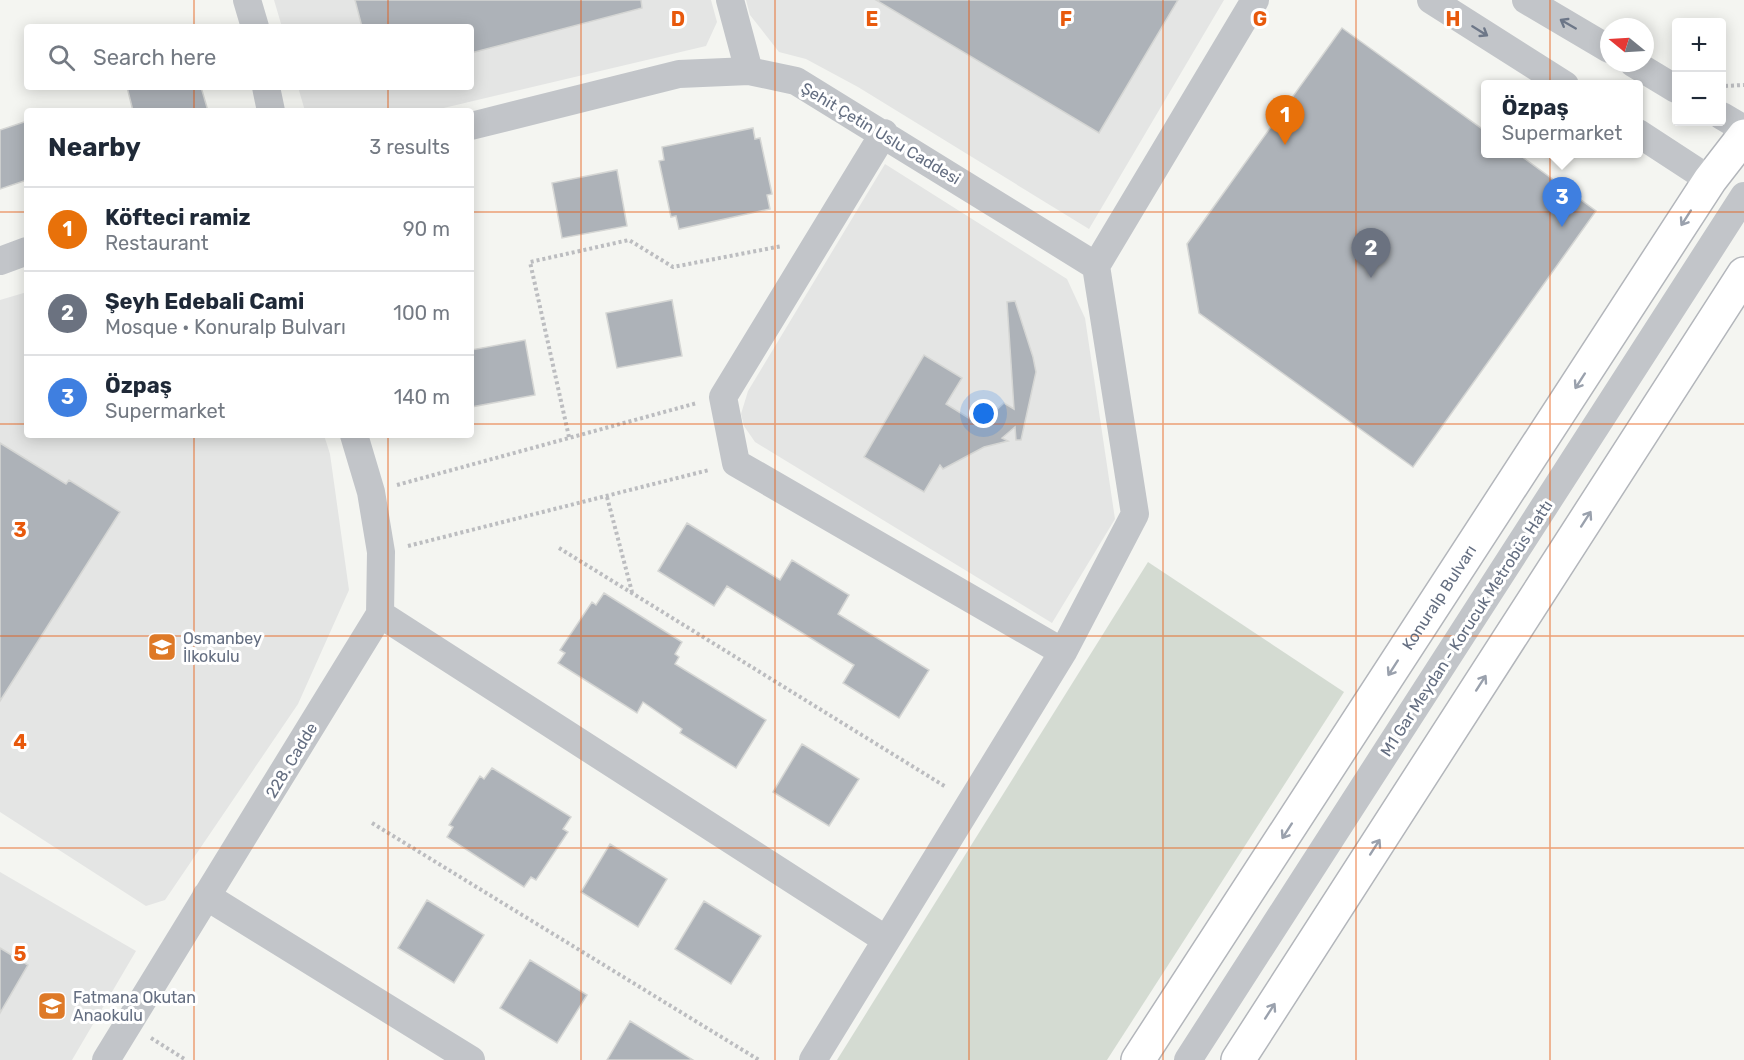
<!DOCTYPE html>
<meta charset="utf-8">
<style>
body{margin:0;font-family:Rubik,sans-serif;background:#f6f6f7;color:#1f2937}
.controls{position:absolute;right:18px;top:18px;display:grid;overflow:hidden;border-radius:6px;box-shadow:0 3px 15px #0003}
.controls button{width:54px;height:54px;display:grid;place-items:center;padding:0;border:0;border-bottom:2px solid #e0e1e3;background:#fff;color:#1f2937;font:30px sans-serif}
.compass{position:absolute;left:1600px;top:18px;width:54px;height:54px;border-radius:50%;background:#fff;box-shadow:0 3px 15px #0003;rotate:288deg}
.you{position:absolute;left:984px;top:414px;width:21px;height:21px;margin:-15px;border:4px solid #fff;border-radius:50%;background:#1a73e8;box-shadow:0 0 0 9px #1a73e833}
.badge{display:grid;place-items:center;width:39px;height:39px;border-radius:50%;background:#de7927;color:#fff;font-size:20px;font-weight:700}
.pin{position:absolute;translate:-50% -50px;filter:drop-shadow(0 2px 3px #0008)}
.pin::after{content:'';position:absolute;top:32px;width:21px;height:18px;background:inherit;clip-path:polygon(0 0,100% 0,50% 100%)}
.popup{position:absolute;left:1481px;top:80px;width:162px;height:78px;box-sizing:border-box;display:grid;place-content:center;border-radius:6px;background:#fff;filter:drop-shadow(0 2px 4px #0005);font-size:20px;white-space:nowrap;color:#747a83}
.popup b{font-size:22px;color:#1f2937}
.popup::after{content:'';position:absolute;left:50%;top:100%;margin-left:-12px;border:12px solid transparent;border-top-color:#fff}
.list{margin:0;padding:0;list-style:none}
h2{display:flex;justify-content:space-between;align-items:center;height:78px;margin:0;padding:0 24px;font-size:26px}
h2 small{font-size:20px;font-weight:400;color:#747a83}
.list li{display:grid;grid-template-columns:39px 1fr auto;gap:18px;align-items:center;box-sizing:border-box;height:84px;padding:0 24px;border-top:2px solid #e0e1e3}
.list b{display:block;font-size:22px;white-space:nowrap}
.list p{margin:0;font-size:20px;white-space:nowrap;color:#747a83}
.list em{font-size:20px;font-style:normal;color:#747a83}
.icon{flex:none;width:33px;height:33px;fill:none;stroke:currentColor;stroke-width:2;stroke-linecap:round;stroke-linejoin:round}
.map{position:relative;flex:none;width:1744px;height:1060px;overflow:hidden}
.search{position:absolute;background:#fff;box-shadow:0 3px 15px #0003;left:24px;top:24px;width:450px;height:66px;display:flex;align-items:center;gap:15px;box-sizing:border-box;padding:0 21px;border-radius:6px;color:#747a83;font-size:22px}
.panel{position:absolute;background:#fff;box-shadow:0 3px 15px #0003;left:24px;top:108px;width:450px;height:330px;border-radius:6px}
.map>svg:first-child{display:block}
.built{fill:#e4e5e4}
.green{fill:#d4dbd2}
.building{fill:#adb2b8;stroke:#d5d6d4;stroke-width:1.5}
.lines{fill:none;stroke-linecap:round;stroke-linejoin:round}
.major-casing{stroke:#b3b6bb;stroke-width:36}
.path{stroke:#bcbdc0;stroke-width:4;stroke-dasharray:3 3;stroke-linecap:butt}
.minor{stroke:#c2c5c9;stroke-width:28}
.major{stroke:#fff;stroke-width:33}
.oneway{stroke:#6d7788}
.oneway2{stroke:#9aa1ad}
.grid{fill:none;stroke:#e8590c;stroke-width:1.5;stroke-opacity:0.55}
.labels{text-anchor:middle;stroke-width:6;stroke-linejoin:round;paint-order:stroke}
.street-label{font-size:16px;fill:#646e81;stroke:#fff}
.poi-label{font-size:16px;fill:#646e81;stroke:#fff;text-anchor:start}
.grid-label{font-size:20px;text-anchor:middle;font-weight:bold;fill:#e8590c;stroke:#fff;stroke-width:6;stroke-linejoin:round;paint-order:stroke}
</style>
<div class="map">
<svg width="1744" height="1060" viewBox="0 0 1744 1060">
<rect width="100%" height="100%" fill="#f4f5f1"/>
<!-- built -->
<path class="built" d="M274,0H711L717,22L706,46L431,111H305L298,87H471V27H282Z
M746,0H1224L1089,229L858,87L806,59L779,52L750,15Z
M885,164L1067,279L1085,318L1115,519L1052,623L755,442L744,426L741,414L748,391Z
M27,292V435H324L330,454L349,590L298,704L165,900L146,906L0,812V300Z
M0,872L136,951L72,1060H0Z"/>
<!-- green -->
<path class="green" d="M1148,562L1344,692L1107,1060H837Z"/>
<!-- building -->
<path class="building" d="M355,0H641L642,8L471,53V27H362Z
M876,0H1178L1099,133Z
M1342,28L1485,131V153H1517L1596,211L1413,467L1199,313L1187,244Z
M127,87H201L208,111H133Z
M27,121V180L0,189V130Z
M753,128L755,139L760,138L772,194L767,195L770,209L679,229L676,216L671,217L659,161L664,160L662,147Z
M617,170L627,226L562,238L552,183Z
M672,300L682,356L617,368L606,313Z
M1015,301L1033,357L1036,372L1021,440H1016L1015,427L1002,438L1008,441L984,447L943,469L940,465L924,492L864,457L924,355L962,378L946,404L980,425L1004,403L1014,409L1007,302Z
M525,340L535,395L471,407V350Z
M0,443L66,484L69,480L120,512L0,701Z
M687,523L780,580L792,560L849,595L838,614L929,670L899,718L843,683L854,665L727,586L714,606L658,571Z
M604,593L682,642L675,654L679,657L675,664L766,720L736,768L680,733L682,729L643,702L637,713L558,663L565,653L560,650L592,602L596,605Z
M802,744L859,779L829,826L773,792Z
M492,768L571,817L563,829L568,832L536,880L531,877L524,887L447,837L453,827L449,825L480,776L484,779Z
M610,844L667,879L638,927L581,892Z
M427,900L484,935L454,983L398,948Z
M704,901L761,936L731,984L675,949Z
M0,948L28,965L0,1013Z
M530,960L587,995L557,1043L500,1008Z
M630,1021L693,1060H607Z"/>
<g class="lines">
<!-- major casing -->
<g class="major-casing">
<g id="major">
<path id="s1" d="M1138,1060L1710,180L1744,136"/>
<path d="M1238,1060L1744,274"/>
</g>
</g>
<!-- path -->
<path class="path" d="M1725,86L1744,85
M569,437L530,262L629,240L673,267L782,246
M397,485L697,403
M607,497L632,592
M408,546L709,470
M559,548L946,787
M372,823L759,1060
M151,1038L186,1060"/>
<!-- minor -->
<path class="minor" d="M247,0L255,27
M730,0L749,71
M1431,0L1565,85
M1526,0L1609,49
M1633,63L1676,89
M266,87L271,111
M1722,116L1744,129
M471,126L679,74L749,71L796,81L1096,266
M884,133L723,397L736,463L1063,652
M1638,133L1710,180
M0,261L27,251
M380,614L885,939
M206,896L471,1060
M106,1060L380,614L381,552L371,492L354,435
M813,1060L1063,652L1135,514L1096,266L1255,0
M1188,1060L1744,196"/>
<!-- major -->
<use href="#major" class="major"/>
</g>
<!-- one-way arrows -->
<defs><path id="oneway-shaft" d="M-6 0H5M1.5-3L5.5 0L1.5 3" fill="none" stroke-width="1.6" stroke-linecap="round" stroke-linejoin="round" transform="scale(1.5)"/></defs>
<g class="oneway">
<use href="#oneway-shaft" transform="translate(1568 24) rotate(-150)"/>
<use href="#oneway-shaft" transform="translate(1480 31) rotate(32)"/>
</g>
<g class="oneway2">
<use href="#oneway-shaft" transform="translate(1686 218) rotate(123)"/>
<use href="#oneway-shaft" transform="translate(1580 381) rotate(123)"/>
<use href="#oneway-shaft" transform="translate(1586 519) rotate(-57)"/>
<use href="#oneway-shaft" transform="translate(1393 668) rotate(123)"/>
<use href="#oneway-shaft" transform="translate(1481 683) rotate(-57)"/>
<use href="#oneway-shaft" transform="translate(1287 831) rotate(123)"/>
<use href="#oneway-shaft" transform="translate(1375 847) rotate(-57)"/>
<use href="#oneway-shaft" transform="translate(1270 1011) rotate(-57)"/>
</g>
<!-- grid -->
<path class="grid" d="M194,0V27M388,0V27M581,0V1060M775,0V1060M969,0V1060M1163,0V1060M1356,0V1060M1550,0V1060M194,87V111M388,87V111M0,212H27M471,212H1744M0,424H27M471,424H1744M194,435V1060M388,435V1060M0,636H1744M0,848H1744"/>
<!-- icons -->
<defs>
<g id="school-square" transform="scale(1.5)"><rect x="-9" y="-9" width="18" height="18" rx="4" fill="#de7927" stroke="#fff"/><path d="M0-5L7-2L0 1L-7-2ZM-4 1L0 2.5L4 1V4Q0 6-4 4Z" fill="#fff"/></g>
</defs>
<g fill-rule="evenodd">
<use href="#school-square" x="162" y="647"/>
<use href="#school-square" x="52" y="1006"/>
</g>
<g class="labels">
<!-- street labels -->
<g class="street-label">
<text transform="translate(881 133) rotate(31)" y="6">Şehit Çetin Uslu Caddesi</text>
<text dy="6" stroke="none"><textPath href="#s1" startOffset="552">Konuralp Bulvarı</textPath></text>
<text transform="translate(1466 628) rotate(-57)" y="6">M1 Gar Meydan - Korucuk Metrobüs Hattı</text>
<text transform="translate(291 760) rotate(-59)" y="6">228. Cadde</text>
</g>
<!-- poi labels -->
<g class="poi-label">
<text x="183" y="644">Osmanbey<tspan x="183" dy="18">İlkokulu</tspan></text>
<text x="73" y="1003">Fatmana Okutan<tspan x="73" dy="18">Anaokulu</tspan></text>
</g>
</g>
<g class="grid-label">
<text x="678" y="26">D</text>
<text x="872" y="26">E</text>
<text x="1066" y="26">F</text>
<text x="1260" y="26">G</text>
<text x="1453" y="26">H</text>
<text x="20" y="537">3</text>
<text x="20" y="749">4</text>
<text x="20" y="961">5</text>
</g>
</svg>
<div class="controls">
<button>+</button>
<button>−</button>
</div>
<svg class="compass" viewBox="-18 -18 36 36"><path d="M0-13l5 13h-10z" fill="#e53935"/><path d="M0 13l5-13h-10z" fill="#747a83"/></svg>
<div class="you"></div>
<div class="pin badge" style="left:1285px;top:145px;background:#e8710a">1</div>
<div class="pin badge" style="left:1371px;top:278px;background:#6b7280">2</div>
<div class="pin badge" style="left:1562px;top:227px;background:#3f7fe0">3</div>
<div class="popup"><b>Özpaş</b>Supermarket</div>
<div class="search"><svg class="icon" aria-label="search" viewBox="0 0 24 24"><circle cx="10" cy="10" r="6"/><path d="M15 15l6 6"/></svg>Search here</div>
<section class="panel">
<h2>Nearby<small>3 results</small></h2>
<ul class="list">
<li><span class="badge" style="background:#e8710a">1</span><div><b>Köfteci ramiz</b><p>Restaurant</p></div><em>90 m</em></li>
<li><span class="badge" style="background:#6b7280">2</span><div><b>Şeyh Edebali Cami</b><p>Mosque · Konuralp Bulvarı</p></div><em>100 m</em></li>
<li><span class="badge" style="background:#3f7fe0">3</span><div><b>Özpaş</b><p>Supermarket</p></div><em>140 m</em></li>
</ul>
</section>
</div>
